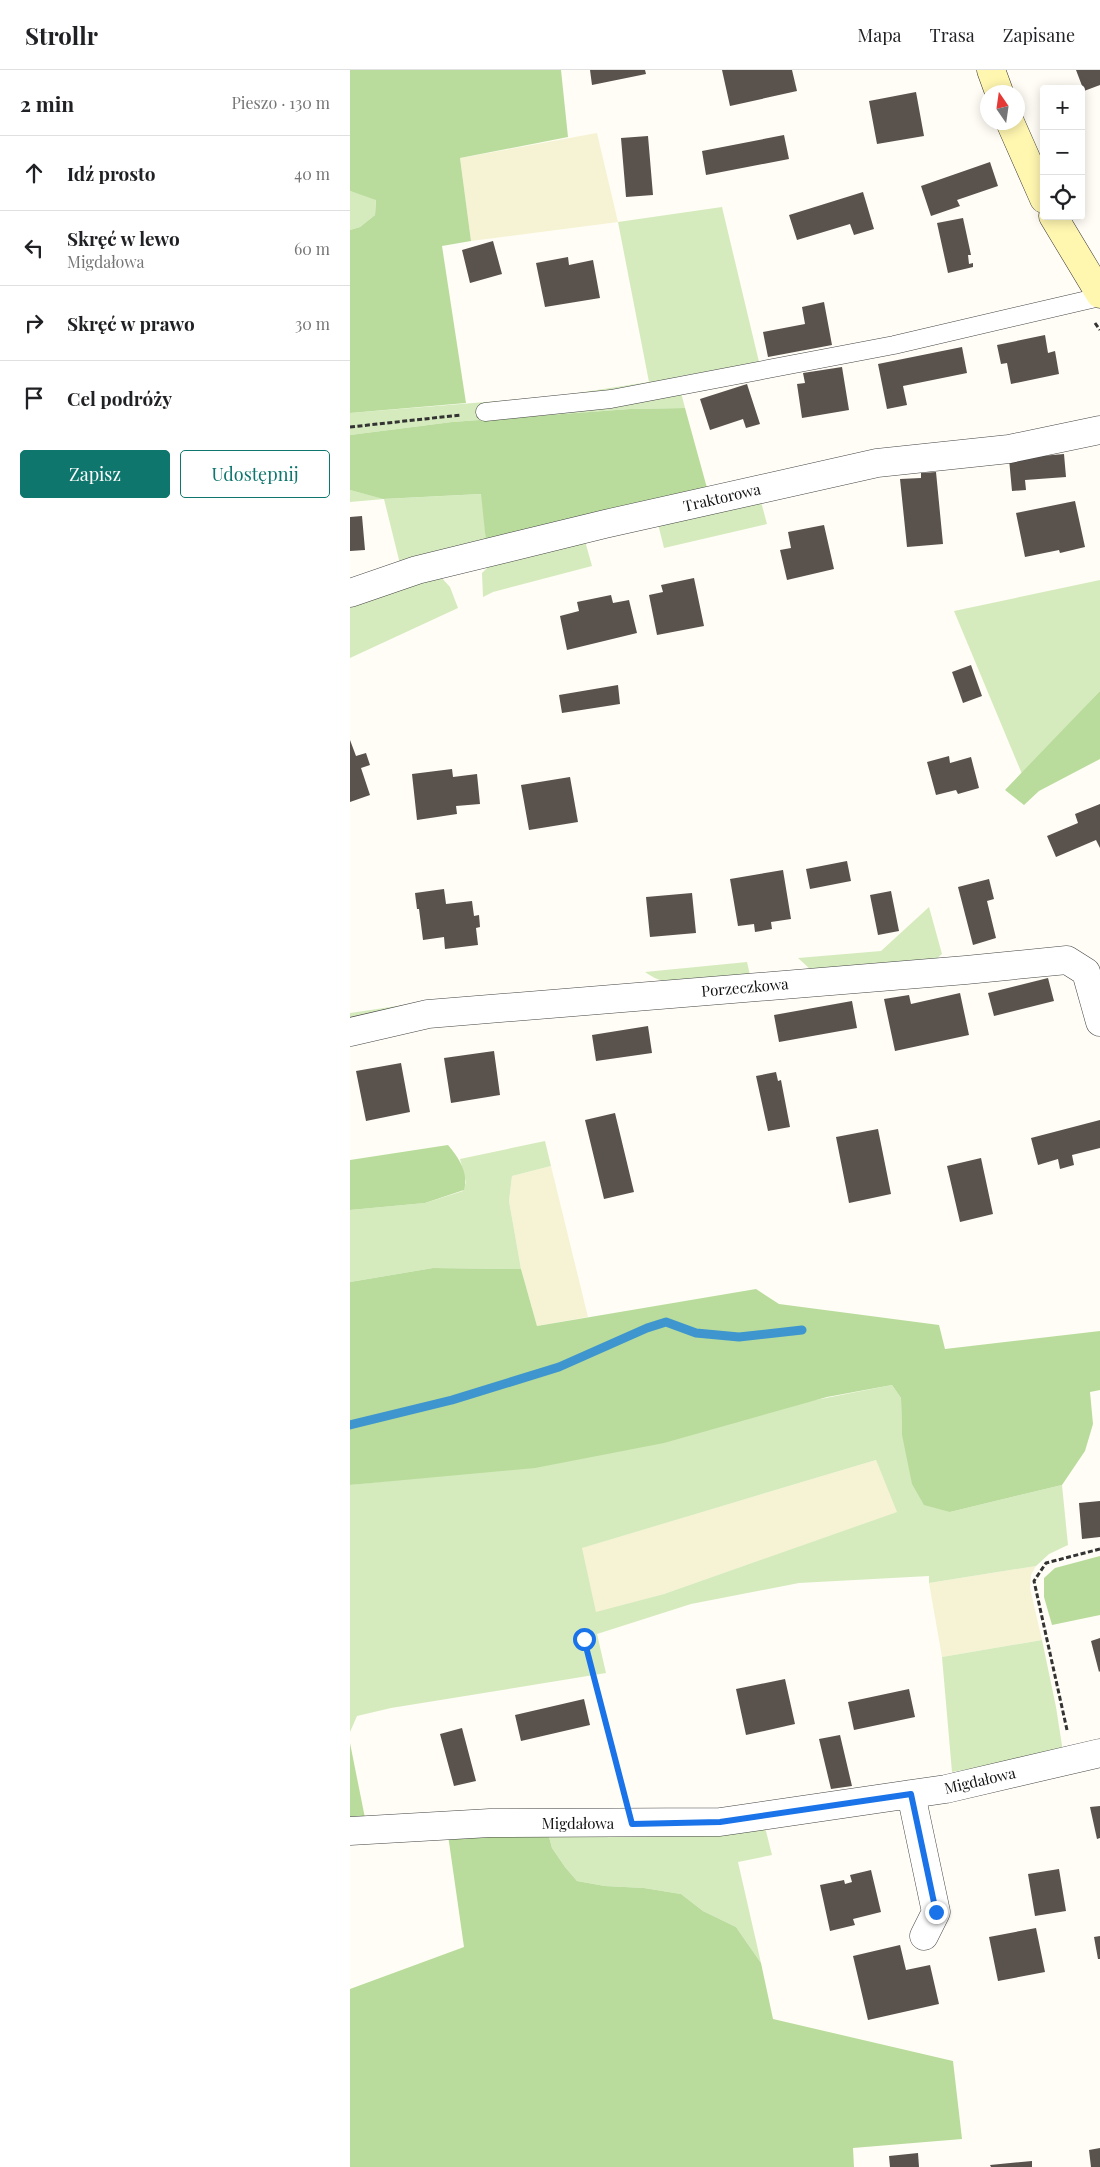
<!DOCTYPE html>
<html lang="pl">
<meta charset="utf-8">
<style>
body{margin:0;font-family:"Playfair Display",serif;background:#f6f6f6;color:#202124}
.controls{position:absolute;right:15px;top:15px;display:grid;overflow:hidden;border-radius:5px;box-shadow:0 2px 12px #0003}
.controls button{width:45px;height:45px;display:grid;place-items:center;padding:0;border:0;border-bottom:1px solid #e0e0e0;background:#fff;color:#202124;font:25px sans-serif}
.compass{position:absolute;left:630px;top:15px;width:45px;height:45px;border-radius:50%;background:#fff;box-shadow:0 2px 12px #0003;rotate:347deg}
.stop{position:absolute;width:15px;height:15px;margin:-11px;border:4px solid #1a73e8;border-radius:50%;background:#fff}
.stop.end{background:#1a73e8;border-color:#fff;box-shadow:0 1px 5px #0008}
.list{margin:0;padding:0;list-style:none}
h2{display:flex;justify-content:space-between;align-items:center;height:65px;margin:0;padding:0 20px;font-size:21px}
h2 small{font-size:16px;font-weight:400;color:#757577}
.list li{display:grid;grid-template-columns:32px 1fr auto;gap:15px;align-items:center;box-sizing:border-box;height:75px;padding:0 20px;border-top:1px solid #e0e0e0}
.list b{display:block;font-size:19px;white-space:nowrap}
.list p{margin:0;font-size:16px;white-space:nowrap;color:#757577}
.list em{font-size:16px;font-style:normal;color:#757577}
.actions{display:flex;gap:10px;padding:15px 20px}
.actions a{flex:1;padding:11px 0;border:1px solid #0f766e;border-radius:5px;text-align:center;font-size:18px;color:#0f766e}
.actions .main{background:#0f766e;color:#fff}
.icon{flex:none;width:28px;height:28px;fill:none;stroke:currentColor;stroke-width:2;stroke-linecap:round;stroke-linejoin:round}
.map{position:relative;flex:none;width:750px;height:2097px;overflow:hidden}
header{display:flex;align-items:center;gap:30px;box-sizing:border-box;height:70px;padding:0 25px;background:#fff;border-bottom:1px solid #e0e0e0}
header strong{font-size:24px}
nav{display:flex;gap:28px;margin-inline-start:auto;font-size:18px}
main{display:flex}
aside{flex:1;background:#fff}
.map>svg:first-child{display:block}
.farmland{fill:#f6f3d4}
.green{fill:#d5ebbd;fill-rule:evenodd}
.forest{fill:#b9dc9c}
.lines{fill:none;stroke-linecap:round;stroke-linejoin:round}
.stream{stroke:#3f96cf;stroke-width:9}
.building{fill:#5a524d}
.lane-casing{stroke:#444;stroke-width:19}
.street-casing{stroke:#444;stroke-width:29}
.secondary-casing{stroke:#333;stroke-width:29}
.path{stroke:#333;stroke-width:3;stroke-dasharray:5 2.5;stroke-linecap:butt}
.lane{stroke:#fff;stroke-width:18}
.street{stroke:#fff;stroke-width:28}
.secondary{stroke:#fff6b0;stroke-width:28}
.route{stroke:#1a73e8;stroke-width:6}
.labels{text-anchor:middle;stroke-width:5;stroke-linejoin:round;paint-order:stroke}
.street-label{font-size:15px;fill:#111;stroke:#fff}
</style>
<header>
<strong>Strollr</strong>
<nav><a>Mapa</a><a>Trasa</a><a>Zapisane</a></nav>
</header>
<main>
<aside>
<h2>2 min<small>Pieszo · 130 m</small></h2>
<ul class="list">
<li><svg class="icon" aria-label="ahead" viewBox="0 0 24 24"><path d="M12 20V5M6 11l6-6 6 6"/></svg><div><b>Idź prosto</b></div><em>40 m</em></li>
<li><svg class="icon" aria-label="left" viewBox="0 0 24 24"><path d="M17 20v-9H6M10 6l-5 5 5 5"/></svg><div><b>Skręć w lewo</b><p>Migdałowa</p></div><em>60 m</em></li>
<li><svg class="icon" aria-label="right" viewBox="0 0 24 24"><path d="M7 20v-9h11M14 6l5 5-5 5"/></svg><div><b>Skręć w prawo</b></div><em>30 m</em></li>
<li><svg class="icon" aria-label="arrive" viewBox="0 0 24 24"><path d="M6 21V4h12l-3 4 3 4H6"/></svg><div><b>Cel podróży</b></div></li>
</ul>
<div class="actions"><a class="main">Zapisz</a><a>Udostępnij</a></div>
</aside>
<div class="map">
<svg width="750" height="2097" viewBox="0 0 750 2097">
<rect width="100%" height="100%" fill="#fffdf5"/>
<!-- farmland -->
<path class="farmland" d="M247,63L268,152L121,171L110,88Z
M201,1096L238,1247L187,1256L171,1199L159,1131L162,1106Z
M526,1390L548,1442L314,1524L246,1543L231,1478Z
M686,1496L681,1505L680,1518L692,1570L592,1587L579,1513Z"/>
<!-- green -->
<path class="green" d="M0,121L26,129L25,145L10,157L0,160Z
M372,137L409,292L327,307L335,338L280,339L102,352L0,365V343L208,326L299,312L268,152Z
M0,420L34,429L132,424L136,472L50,494L34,429L0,432Z
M410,428L417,454L314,478L308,454Z
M235,471L242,496L143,522L133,527L132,503L141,494Z
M89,505L100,517L108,538L0,588V533Z
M750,510V621L672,704L604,541Z
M579,837L592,884L584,891L496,900L460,899L448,888L531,881Z
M397,892L400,905C367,910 324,924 295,902Z
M101,928L0,953V943Z
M195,1071L201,1096L162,1106L159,1131L171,1199L83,1198L0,1212V1140L75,1133L113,1121L116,1112L110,1089Z
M542,1315L551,1328L552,1365L600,1442L712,1415L718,1475L699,1484L686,1496L579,1513V1506L449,1513L341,1534L247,1564L256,1603L41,1638L7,1646L0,1662V1415L66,1408ZM526,1390L547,1442L314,1524L246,1542L232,1478Z
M692,1570L706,1637L713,1682L602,1702L592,1587Z
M415,1757L422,1785L388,1792L411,1893L386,1857L353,1841L331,1824L294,1818L255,1816L227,1811L215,1797L202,1778L198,1763Z"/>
<!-- forest -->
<path class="forest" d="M0,0H211L218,67L110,88L121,171L92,176L116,333L0,343V160L10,157L25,145L26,130L0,121Z
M335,338L357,418L136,472L131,424L33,429L0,420V365L102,352L280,339Z
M750,621V689L689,721L674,735L655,720Z
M98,1075C109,1088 119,1103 114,1120L75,1133L0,1140V1090Z
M83,1198L171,1199L187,1256L406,1219L429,1234L589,1255L595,1279L750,1261V1320L740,1322L743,1354L735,1381L712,1415L600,1442L574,1435L562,1414L552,1365L551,1328L542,1315L477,1327L314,1373L185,1398L0,1415V1212Z
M750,1486V1545L702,1555L694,1527V1508L705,1498Z
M0,1673L16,1753L0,1754Z
M198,1763L202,1778L215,1797L227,1811L255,1816L294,1818L331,1824L353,1841L386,1857L411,1893L423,1949L603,1991L612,2069L503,2078L504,2097H0V1919L114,1877L98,1765Z"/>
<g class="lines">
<!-- stream -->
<path class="stream" d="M0,1355L102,1330L209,1297L297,1258L316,1252L346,1263L389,1267L452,1260"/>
</g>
<!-- building -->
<path class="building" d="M240,0H295L296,4L242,15Z
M372,0H442L447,21L380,36Z
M726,0H750V15L734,21Z
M566,22L574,66L527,74L519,31Z
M434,65L439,89L356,105L352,81Z
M298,66L303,125L276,127L271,68Z
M640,92L648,116L607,130L610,136L581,146L571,116Z
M513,122L524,159L504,165L500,154L447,170L439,145Z
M613,148L621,185H618L619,194L623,193V197L598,203L587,153Z
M143,171L152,204L120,213L112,180Z
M218,187L219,195L243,190L250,228L195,237L186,193Z
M474,232L482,275L418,287L413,262L455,254L452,237Z
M695,265L698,283L705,281L709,304L661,314L657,293L651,294L647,275Z
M612,277L617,303L553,316L557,335L537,339L528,294Z
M492,297L499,340L452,348L447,314L455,313L453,303Z
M397,314L410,354L396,358L393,349L360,360L350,329Z
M714,384L716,407L675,410L676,420L662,421L659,389Z
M586,402L593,474L557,477L550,409L571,408V403Z
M725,431L735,477L710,483L709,480L675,487L666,443Z
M12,446L15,480L0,481V447Z
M474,455L484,499L437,510L430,480L441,478L438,462Z
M344,508L354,556L307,565L299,525L313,522L311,515Z
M261,525L263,533L279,530L287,563L217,580L210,546L229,541L227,532Z
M621,595L632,626L613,633L602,602Z
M268,615L270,634L212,643L209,625Z
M0,670L6,686L16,683L20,695L11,698L20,725L0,732Z
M599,686L600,693L621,687L629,718L608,724L606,720L586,725L577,692Z
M102,699L103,707L127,704L130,734L106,736L107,744L67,750L62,704Z
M220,707L228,752L179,760L171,715Z
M750,734V778L746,770L706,787L697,766L728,753L725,744Z
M497,791L501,811L460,819L456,799Z
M433,800L441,849L421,852L422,859L405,862L404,854L388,856L380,809Z
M639,809L644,829L637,831L646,868L623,875L608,817Z
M94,819L96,834L122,831L124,846L129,845L130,857L126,858L128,875L95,879L94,867L73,870L69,839H67L65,823Z
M541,821L549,861L528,865L520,825Z
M342,823L346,863L300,867L296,827Z
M698,908L704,931L644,946L638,923Z
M610,923L619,965L545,981L534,929L559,925L561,934Z
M502,931L507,958L429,972L424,945Z
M298,956L302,983L246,991L242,965Z
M144,981L150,1025L101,1033L94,988Z
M51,993L60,1042L16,1051L6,1001Z
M426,1002L428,1011L431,1010L440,1057L418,1061L406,1006Z
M265,1043L284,1122L254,1129L235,1050Z
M750,1050V1078L722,1085L724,1095L710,1099L708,1089L688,1095L681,1068Z
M528,1059L541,1124L499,1133L486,1067Z
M631,1088L643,1144L610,1152L597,1096Z
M750,1431V1467L732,1469L729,1433Z
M750,1568V1601L749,1602L741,1571Z
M435,1609L445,1654L396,1665L386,1619Z
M559,1619L565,1647L504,1660L498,1632Z
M234,1629L240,1655L171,1671L165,1645Z
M112,1658L126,1711L104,1716L90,1664Z
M490,1665L502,1716L481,1719L469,1669Z
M750,1736V1768L747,1769L740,1737Z
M709,1799L716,1841L685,1846L678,1804Z
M521,1800L531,1842L503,1849L505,1855L480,1861L470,1815L494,1810L495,1814L502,1812L500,1805Z
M686,1858L695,1902L648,1911L639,1867Z
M750,1866V1889H748L744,1867Z
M550,1875L556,1900L580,1895L589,1934L518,1950L503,1886Z
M750,2078V2097H741L739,2080Z
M568,2083L569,2097H540L539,2086Z
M682,2091V2097H641L640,2095Z"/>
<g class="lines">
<!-- lane casing -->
<g class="lane-casing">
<path id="lane" d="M135,342L261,329L544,275L750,227"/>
</g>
<!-- street casing -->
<g class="street-casing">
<path id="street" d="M0,523L67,500L255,454L527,393L659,379L750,360
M0,962L78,944L616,900L717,890L736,902L750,952
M561,1724L586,1842L574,1866
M0,1761L140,1753L370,1752L596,1719L750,1683"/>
</g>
<!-- secondary casing -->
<g class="secondary-casing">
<path id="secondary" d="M641,0L649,22
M660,52L694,129
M703,146L750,224"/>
</g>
<!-- path -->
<path class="path" d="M745,253L750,260
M0,357L111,345
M234,1569L274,1724
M717,1660L684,1511L696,1493L750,1479"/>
<!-- lane -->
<use href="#lane" class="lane"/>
<!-- street -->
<use href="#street" class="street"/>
<!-- secondary -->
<use href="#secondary" class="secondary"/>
</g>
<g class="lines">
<!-- route -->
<path class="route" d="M234,1569L282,1754L370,1752L561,1724L586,1842"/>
</g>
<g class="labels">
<!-- street labels -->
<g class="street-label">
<text transform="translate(372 428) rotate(-13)" y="5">Traktorowa</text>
<text transform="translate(395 918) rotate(-5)" y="5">Porzeczkowa</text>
<text transform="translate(630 1711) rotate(-13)" y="5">Migdałowa</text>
<text x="228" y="1759">Migdałowa</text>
</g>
</g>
</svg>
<div class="controls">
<button>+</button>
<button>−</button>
<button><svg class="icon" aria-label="locate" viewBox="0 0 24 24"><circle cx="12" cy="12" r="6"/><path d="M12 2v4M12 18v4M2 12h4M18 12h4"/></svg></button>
</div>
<svg class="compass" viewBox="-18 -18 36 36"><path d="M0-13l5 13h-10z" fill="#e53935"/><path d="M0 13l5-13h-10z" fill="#757577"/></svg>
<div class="stop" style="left:234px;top:1569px"></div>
<div class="stop end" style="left:586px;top:1842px"></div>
</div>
</main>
